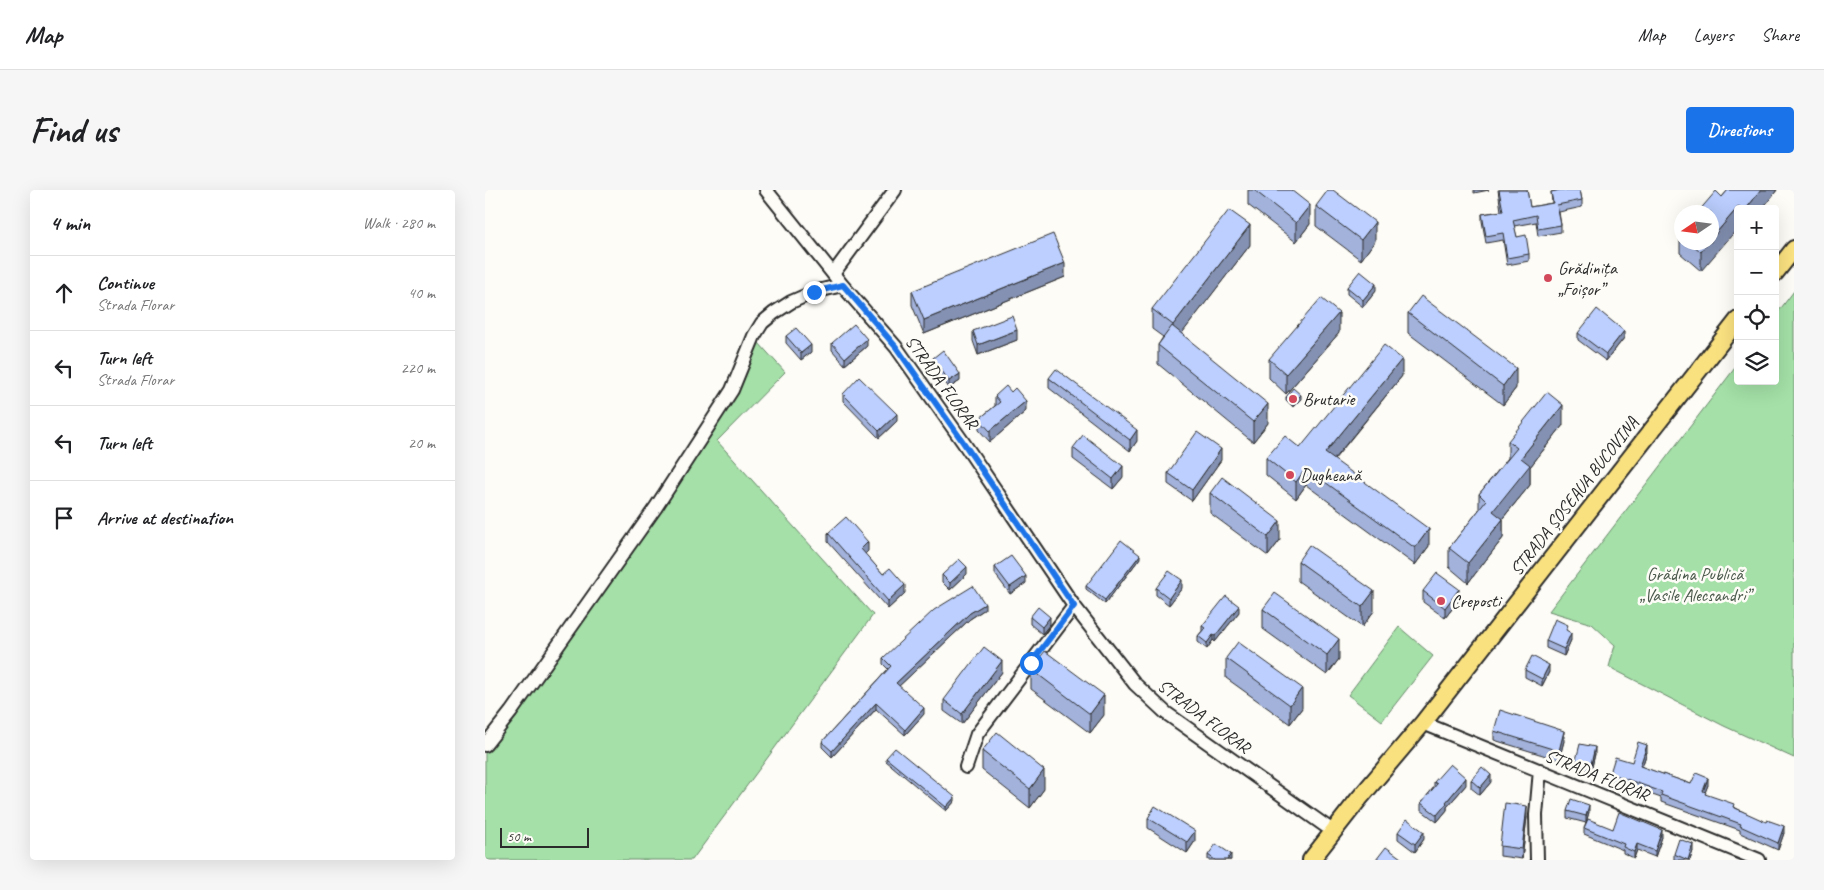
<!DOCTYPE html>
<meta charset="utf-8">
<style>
body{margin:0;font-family:Caveat,sans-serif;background:#f6f6f6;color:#202124}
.controls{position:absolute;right:15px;top:15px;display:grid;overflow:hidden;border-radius:5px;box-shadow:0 5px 20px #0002}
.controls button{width:45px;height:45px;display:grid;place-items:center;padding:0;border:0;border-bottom:1px solid #e0e0e0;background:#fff;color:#202124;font:25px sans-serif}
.compass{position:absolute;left:1189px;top:15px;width:45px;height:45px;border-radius:50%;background:#fff;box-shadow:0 5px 20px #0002;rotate:257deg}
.scale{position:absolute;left:15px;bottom:12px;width:89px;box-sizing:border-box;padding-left:5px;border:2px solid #2b2b2b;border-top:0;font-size:14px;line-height:18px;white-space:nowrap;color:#2b2b2b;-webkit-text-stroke:4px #fdfcf7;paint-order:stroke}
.stop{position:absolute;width:15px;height:15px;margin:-11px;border:4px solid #1a73e8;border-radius:50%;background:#fff}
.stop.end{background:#1a73e8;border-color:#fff;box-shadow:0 1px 5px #0008}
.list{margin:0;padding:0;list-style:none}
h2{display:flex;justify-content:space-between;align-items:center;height:65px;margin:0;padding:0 20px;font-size:21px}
h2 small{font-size:16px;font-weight:400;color:#757577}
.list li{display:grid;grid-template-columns:32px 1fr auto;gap:15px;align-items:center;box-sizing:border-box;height:75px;padding:0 20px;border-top:1px solid #e0e0e0}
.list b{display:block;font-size:19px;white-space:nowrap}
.list p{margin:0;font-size:16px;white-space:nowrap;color:#757577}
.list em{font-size:16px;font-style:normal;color:#757577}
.icon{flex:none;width:28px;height:28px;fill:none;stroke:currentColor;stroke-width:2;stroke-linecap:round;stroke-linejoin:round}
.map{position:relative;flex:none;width:1309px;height:670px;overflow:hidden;border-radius:5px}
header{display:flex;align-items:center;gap:30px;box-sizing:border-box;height:70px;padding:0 25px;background:#fff;border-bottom:1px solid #e0e0e0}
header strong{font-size:24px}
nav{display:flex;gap:28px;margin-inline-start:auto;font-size:18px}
.intro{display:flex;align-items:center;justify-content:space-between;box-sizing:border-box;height:120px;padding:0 30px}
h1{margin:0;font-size:35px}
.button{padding:12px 22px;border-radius:5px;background:#1a73e8;color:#fff;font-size:18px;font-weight:700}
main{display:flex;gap:30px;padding:0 30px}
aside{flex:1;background:#fff;border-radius:5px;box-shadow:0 5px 20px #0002}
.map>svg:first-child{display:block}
.green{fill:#a4e0a7;stroke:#688669}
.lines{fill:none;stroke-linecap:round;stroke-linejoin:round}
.minor-casing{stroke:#2b2b2b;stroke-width:16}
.major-casing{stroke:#2b2b2b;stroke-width:20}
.minor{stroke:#fdfcf7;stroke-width:12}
.major{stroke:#fae180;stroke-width:16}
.wall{fill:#a2b2db;stroke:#2b2b2b}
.shaded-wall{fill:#8491b2;stroke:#2b2b2b}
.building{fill:#bccfff;stroke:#2b2b2b}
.route{stroke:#1a73e8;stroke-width:6}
.poi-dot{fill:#d1495b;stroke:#fdfcf7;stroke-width:2}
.labels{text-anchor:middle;stroke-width:5;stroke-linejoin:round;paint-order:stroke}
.poi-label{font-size:18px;fill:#2b2b2b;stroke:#fdfcf7;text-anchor:start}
.street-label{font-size:18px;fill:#2b2b2b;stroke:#fdfcf7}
.park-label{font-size:18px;fill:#49584a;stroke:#fdfcf7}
</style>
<header>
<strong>Map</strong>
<nav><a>Map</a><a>Layers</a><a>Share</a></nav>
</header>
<div class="intro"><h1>Find us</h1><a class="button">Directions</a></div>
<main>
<aside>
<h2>4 min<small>Walk · 280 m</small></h2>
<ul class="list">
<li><svg class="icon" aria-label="ahead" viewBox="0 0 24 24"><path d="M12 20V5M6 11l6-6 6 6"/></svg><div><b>Continue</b><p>Strada Florar</p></div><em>40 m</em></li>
<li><svg class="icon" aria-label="left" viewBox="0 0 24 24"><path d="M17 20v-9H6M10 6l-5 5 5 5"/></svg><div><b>Turn left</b><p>Strada Florar</p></div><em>220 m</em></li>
<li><svg class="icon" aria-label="left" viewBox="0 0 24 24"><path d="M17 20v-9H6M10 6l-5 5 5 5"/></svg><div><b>Turn left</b></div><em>20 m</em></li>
<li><svg class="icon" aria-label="arrive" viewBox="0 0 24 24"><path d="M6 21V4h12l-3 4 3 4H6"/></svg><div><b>Arrive at destination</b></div></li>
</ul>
</aside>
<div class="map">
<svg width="1309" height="670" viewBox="0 0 1309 670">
<rect width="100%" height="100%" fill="#fdfcf7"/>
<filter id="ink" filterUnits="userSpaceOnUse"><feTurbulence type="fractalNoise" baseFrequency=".02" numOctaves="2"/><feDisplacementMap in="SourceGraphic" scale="10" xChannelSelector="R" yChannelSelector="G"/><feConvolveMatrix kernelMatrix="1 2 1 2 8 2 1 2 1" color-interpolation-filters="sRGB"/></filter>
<g filter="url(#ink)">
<!-- green -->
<path class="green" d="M1309,101V568L1239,536L1124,477L1130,455L1107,434L1064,421L1253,174V191H1290V126Z
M273,152L300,182L232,251L388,425L207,670H0V563L30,526Z
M914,437L948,466L897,531L863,505Z"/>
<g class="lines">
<!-- minor casing -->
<g class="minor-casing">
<path id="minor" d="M281,0L357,95L411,157L478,252L589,416L650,494L681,523L849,642
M348,84L410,0
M938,533L1274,670
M0,555L26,522L171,317L247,200L269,146L277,133L289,123L306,112L329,102L357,95
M481,577L492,544L589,416
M1052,670L1051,625L1055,580"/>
</g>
<!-- major casing -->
<g class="major-casing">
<path id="major" d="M1290,83L1309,59
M826,670L873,610L938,533L1253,130"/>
</g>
<!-- minor -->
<use href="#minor" class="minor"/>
<!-- major -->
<use href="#major" class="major"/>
</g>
<!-- wall -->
<path class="wall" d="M763,0H806L825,34L811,52L763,15Z
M989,0H1004L989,3Z
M1013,0H1042L1045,17L1067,13L1066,2L1073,0H1095L1097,10V17L1074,22L1076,35V42L1053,46L1051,32L1029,36L1032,47L1044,64V71L1022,75L1018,50L1001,53L997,31V24L1016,21Z
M1243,0H1292L1277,19H1253L1216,81L1195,63V44L1196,42V52H1226L1237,7Z
M831,16L890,51L876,70L831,36Z
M765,55L696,144L783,233L768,252L673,174V155L678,147L667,139V119Z
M580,87L439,144L427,115V101Z
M862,97L891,101L878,117L862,104Z
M923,123L1031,198L1018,215L923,143Z
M488,141L532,150L493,165L488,151Z
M854,143L801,204L784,188V169Z
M1093,143L1139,148L1121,171L1093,150Z
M301,146L326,162L316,170L301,153Z
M347,153L382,156L360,175L347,160Z
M448,168L475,191L464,198L448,175Z
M917,186L849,270L944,356L930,375L821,295L811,309L781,285V268L815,258Z
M564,188L652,251L645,261L564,198Z
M358,204L412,231L394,248L358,211Z
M510,206L541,221L505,252L494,240V229L510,216Z
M801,207L816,209L808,217L801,210Z
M1078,235L1045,277V295L1018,328V348L983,393L964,377V358L994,320V304L1023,268V251Z
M588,258L638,287L628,299L588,269Z
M736,270L707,311L683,294V283Z
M725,303L795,350L783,366L725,323Z
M343,343L383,361L380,364L398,384L420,403L403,419L343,352Z
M655,368L620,414L601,399V396Z
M813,371L889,421L877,437L813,391Z
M510,377L541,393L525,404L510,384Z
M482,384L465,400L457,392V385Z
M671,398H697L684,415L671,405Z
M938,401L974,410L960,428L938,412Z
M500,419L485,429L414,496L439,524L420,545L391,519L347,567L337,557V552L403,479L398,474V468Z
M778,419L854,469L842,485L778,439Z
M754,422L730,452L728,450L722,459L713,452V446L717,441V436Z
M545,427L565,434L557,444L545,434Z
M1086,450L1079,466L1061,458V451Z
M741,468L817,518L805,534L741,488Z
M546,479L619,525L605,543L546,499Z
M1040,480L1064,482L1057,496L1040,487Z
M517,482L477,534L459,521V510Z
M1009,541L1079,551L1074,570L1009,550Z
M497,561L559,599L545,618L497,580Z
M1162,562L1157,577L1206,594L1223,595L1220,602L1221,605L1249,617L1299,643L1293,660L1255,643V640L1176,612V608L1125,590V583L1147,572Z
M1110,564L1106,581L1091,577V570Z
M401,568L470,611L461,621L401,571Z
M986,590L1006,592L995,605L986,598Z
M949,592L981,595L962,617V620L952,632L936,620V613L949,597Z
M1082,621L1104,622L1101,633L1082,628Z
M1042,627L1037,669L1015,666V656Z
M663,628L710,651L702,663L663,638Z
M1099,638L1128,639L1177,647L1170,667L1152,660L1149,668L1138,663V660L1099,644Z
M913,642L939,649L930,662L913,649Z
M1208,661L1205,670H1189V664Z
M723,665L746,670H723Z"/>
<!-- shaded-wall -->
<path class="shaded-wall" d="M1276,0H1292L1277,19H1261Z
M825,15V34L811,52V33Z
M1254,16V19H1253V38L1216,81V62L1223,52H1226V49Z
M890,32V51L876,70V50Z
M765,35V55L688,155V135Z
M580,73V87L439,144V130Z
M891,94V101L878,117V110Z
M854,123V143L801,204V184Z
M532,140V150L493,165V155Z
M1139,141V148L1121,171V164Z
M382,149V156L360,175V168Z
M326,155V162L316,170V163Z
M917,169V186L840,280V263Z
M1031,178V198L1018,215V196Z
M475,184V191L464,198V191Z
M816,205V209L808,217V213Z
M541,211V221L505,252V241Z
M783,214V233L768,252V232Z
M1078,215V235L1045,277V295L1008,340V321L1036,268Z
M412,224V231L394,248V241Z
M652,240V251L645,261V250Z
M736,259V270L707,311V300Z
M638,276V287L628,299V289Z
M821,278V295L811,309V292Z
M1018,329V348L983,393V373Z
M795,331V350L783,366V347Z
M944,339V356L930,375V358Z
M383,352V361L376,368V359Z
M655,365V368L620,414V410Z
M482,377V384L465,400V393Z
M541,386V393L525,404V397Z
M697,390V398L684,415V408Z
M420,395V403L403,419V411Z
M974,399V410L960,428V418Z
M889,401V421L877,437V417Z
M500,414V419L485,429L411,499V493L485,423Z
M754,416V422L730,452V446Z
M565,427V434L557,444V437Z
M1086,443V450L1079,466V459Z
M728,445V450L722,459V453Z
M854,449V469L842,485V465Z
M517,471V482L477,534V524Z
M1064,475V482L1057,496V489Z
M817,498V518L805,534V515Z
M619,505V525L605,543V524Z
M391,513V519L347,567V561Z
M439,518V524L420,545V540Z
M1079,541V551L1074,570V561Z
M1162,555V562L1155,583V576Z
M1110,557V564L1106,581V574Z
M559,580V599L545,618V599Z
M1006,585V592L995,605V598Z
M981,588V595L962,617V620L952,632V625L961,612Z
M1223,588V595L1218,608V601Z
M470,607V611L461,621V617Z
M1104,615V622L1101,633V626Z
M1042,616V627L1037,669V659Z
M1299,636V643L1293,660V653Z
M1177,640V647L1170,667V661Z
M710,641V651L702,663V652Z
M939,642V649L930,662V654Z
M1152,654V660L1149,668V662Z
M1208,654V661L1205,670H1203Z
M746,664V670H742Z"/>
<!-- building -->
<path class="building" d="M769,0H806L825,15L811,33Z
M843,0H848L890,32L876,50L831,16Z
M1014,0H1042L1045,17L1068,13L1066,2L1075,0H1095L1097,10L1072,15L1076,35L1053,39L1051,25L1028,30L1032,47L1041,45L1044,64L1022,68L1018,43L1001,46L997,24L1018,21Z
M1243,0H1276L1261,19H1257L1254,16L1226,49V22H1213L1231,1L1237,7Z
M744,20L765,35L688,135L667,119Z
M568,44L580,73L439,130L427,101Z
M1205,52H1223L1216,62Z
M875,81L891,94L878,110L862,97Z
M936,106L1031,178L1018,196L923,123Z
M836,108L854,123L801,184L784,169Z
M1112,119L1139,141L1121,164L1093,143Z
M527,126L532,140L493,155L488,141Z
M369,134L382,149L360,168L347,153Z
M687,136L783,214L768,232L673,155Z
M311,138L326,155L316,163L301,146Z
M899,155L917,169L840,263L944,339L930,358L821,278L811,292L781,268L800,246L815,258Z
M458,160L475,184L464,191L448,168Z
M571,179L652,240L645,250L564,188Z
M374,187L412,224L394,241L358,204Z
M521,196L526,202L530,198L541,211L505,241L494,229L515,212L510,206Z
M808,198L816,205L808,213L801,207Z
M1062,202L1078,215L1036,268L1045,275L1008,321L1018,329L983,373L964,358L1001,311L994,304L1032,258L1023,251Z
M712,242L736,259L707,300L683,283Z
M598,245L638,276L628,289L588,258Z
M737,287L795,331L783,347L725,303Z
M361,327L383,352L376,359L398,384L405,378L420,395L403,411L343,343Z
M636,350L655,365L620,410L601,396Z
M824,355L889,401L877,417L813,371Z
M526,366L541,386L525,397L510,377Z
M474,369L482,377L465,393L457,385Z
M684,381L697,390L684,408L671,398Z
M952,383L974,399L960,418L938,401Z
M488,396L500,414L485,423L411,493L439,518L420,540L391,513L347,561L337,552L406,476L398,468L449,420Z
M790,403L854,449L842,465L778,419Z
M741,406L754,416L730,446L728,445L722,453L713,446L720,438L717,436Z
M553,417L565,427L557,437L545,427Z
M1070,429L1083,435L1081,440L1086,443L1079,459L1061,451Z
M753,452L817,498L805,515L741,468Z
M499,457L517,471L477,524L459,510Z
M560,461L619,505L605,524L546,479Z
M1047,466L1064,475L1057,489L1040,480Z
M1015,520L1079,541L1074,561L1009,541Z
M512,542L559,580L545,599L497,561Z
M1153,552L1162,555L1155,576L1206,594L1211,583L1223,588L1218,601L1221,602L1220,604L1249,614L1248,617L1281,632L1282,630L1299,636L1293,653L1255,636L1256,634L1176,605L1177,602L1125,583L1130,567L1147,572Z
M1095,554L1110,557L1106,574L1091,570Z
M410,558L470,607L461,617L401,568Z
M965,574L981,588L961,612L962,613L952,625L936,613L952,594L949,592Z
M997,577L1006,585L995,598L986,590Z
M1086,609L1104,615L1101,626L1082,621Z
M1020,613L1042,616L1037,659L1015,656Z
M670,616L710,641L702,652L663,628Z
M1134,622L1177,640L1170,661L1152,654L1149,662L1138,657L1139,654L1099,638L1103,629L1128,639Z
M922,629L939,642L930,654L913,642Z
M1194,649L1208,654L1203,670L1189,664Z
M731,654L746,664L742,670H730L723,665Z
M901,657L916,668L915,670H891Z"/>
</g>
<g class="lines" filter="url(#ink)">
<!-- route -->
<path class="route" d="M329,102L358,95L411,157L478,252L589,416L546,473"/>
</g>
<!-- markers -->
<g class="poi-dot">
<circle cx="1063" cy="88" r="5"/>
<circle cx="808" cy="209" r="5"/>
<circle cx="805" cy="285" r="5"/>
<circle cx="956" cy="411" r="5"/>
</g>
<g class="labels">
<!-- poi labels -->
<g class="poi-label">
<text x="1073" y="84">Grădinița<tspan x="1073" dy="21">„Foișor”</tspan></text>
<text x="818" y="215">Brutarie</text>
<text x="815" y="291">Dugheană</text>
<text x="966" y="417">Creposti</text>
</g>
<!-- street labels -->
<g class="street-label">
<text transform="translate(457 192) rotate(54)" y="6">STRADA FLORAR</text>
<text transform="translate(1089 306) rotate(-52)" y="6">STRADA ȘOSEAUA BUCOVINA</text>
<text transform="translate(719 526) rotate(37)" y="6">STRADA FLORAR</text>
<text transform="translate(1112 585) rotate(22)" y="6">STRADA FLORAR</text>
</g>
<!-- park labels -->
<g class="park-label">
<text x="1210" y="390">Grădina Publică<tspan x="1210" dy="21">„Vasile Alecsandri”</tspan></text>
</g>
</g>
</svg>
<div class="controls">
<button>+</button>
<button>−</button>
<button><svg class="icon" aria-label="locate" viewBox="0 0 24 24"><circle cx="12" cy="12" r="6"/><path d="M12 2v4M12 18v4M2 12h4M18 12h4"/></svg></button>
<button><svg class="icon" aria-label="layers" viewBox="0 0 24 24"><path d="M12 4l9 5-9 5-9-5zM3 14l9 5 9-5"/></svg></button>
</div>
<svg class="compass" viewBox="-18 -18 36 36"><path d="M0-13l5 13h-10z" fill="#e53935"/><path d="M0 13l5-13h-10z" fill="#757577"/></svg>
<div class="scale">50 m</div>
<div class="stop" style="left:546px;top:473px"></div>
<div class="stop end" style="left:329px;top:102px"></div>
</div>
</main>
